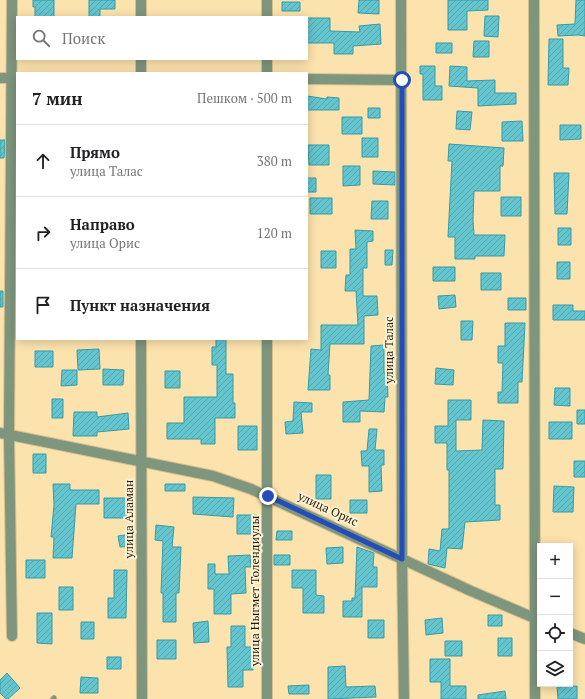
<!DOCTYPE html>
<html lang="ru">
<meta charset="utf-8">
<style>
body{margin:0;font-family:"PT Serif",serif;background:#f6f6f6;color:#202124}
.controls{position:absolute;right:12px;bottom:12px;display:grid;overflow:hidden;border-radius:0px;box-shadow:0 2px 10px #0003}
.controls button{width:36px;height:36px;display:grid;place-items:center;padding:0;border:0;border-bottom:1px solid #e0e0e0;background:#fff;color:#202124;font:20px sans-serif}
.stop{position:absolute;width:12px;height:12px;margin:-9px;border:3px solid #244cba;border-radius:50%;background:#fff}
.stop.end{background:#244cba;border-color:#fff;box-shadow:0 1px 4px #0008}
.list{margin:0;padding:0;list-style:none}
h2{display:flex;justify-content:space-between;align-items:center;height:52px;margin:0;padding:0 16px;font-size:17px}
h2 small{font-size:13px;font-weight:400;color:#757577}
.list li{display:grid;grid-template-columns:26px 1fr auto;gap:12px;align-items:center;box-sizing:border-box;height:72px;padding:0 16px;border-top:1px solid #e0e0e0}
.list b{display:block;font-size:15px;white-space:nowrap}
.list p{margin:0;font-size:13px;white-space:nowrap;color:#757577}
.list em{font-size:13px;font-style:normal;color:#757577}
.icon{flex:none;width:22px;height:22px;fill:none;stroke:currentColor;stroke-width:2;stroke-linecap:round;stroke-linejoin:round}
.map{position:relative;flex:none;width:585px;height:699px;overflow:hidden}
.search{position:absolute;background:#fff;box-shadow:0 2px 10px #0003;left:16px;top:16px;width:292px;height:44px;display:flex;align-items:center;gap:10px;box-sizing:border-box;padding:0 14px;border-radius:0px;color:#757577;font-size:15px}
.panel{position:absolute;background:#fff;box-shadow:0 2px 10px #0003;left:16px;top:72px;width:292px;height:268px;border-radius:0px}
.map>svg:first-child{display:block}
.building{fill:url(#building-hatch);stroke:#359ba5}
.lines{fill:none;stroke-linecap:round;stroke-linejoin:round}
.service-casing{stroke:#d6bf8d;stroke-width:6}
.minor-casing{stroke:#d6bf8d;stroke-width:12}
.service{stroke:#7e957e;stroke-width:5}
.minor{stroke:#7e957e;stroke-width:10}
.route{stroke:#244cba;stroke-width:5}
.labels{text-anchor:middle;stroke-width:4;stroke-linejoin:round;paint-order:stroke}
.street-label{font-size:12px;fill:#291d02;stroke:#fdf1d6}
</style>
<div class="map">
<svg width="585" height="699" viewBox="0 0 585 699">
<defs>
<pattern id="building-hatch" width="6" height="6" patternUnits="userSpaceOnUse"><rect width="6" height="6" fill="#64c5cf"/><path d="M-1 1l2-2M0 6l6-6M5 7l2-2" fill="none" stroke="#57a9b0"/></pattern>
</defs>
<rect width="100%" height="100%" fill="#fce2ac"/>
<!-- building -->
<path class="building" d="M33,0H54V17H35V7H33Z
M89,0H115V9H100V17H89Z
M359,0H379V14L358,13Z
M448,0H488V10L467,11V30H448Z
M576,0H585V36L578,35L558,36L557,25L575,24Z
M282,2H300V11H282Z
M485,16H499L498,37L484,36Z
M307,18H330V31L360,32L359,26L380,24L381,44L353,46V54H334V43H307Z
M549,39H563V68H569L568,85H548Z
M474,41H489V57H473Z
M436,43H452V53H436Z
M420,66H435V86H442V100H423V74H420Z
M450,66L467,67V81L495,80V93H516V104L478,106V88L449,86Z
M307,96L327,99V97L339,98V110H307Z
M368,108H380V118H368Z
M457,111L472,112L470,130L456,129Z
M342,117H362V134H342Z
M522,121L523,141H502V122Z
M560,125H581V139L560,140Z
M362,138H378V157H362Z
M0,140H5L4,158H0Z
M449,144L504,148L503,166H500V191H474L473,220L474,235H505L504,256H475V259H455V237H448L452,161H448Z
M308,145H329V165H309Z
M343,166H360V185L343,186Z
M373,171L395,172V185L373,184Z
M554,173H569L567,214H555Z
M307,178H316V192H307Z
M501,197H521V216H501Z
M310,198H332V214H310Z
M372,201H388V219H371Z
M558,228H571V245H558Z
M355,230L373,231V241L367,242V268H363V296H377L378,315L364,316V344H330L328,375H330V390H308L311,349L321,350V325H358L356,291H345L346,275H350V249H356Z
M385,250H393L392,265H385Z
M321,251H336V268H321Z
M557,262H570V279H557Z
M433,267H455V281H433Z
M481,273H501V290H481Z
M0,291H3V307H0Z
M455,295L456,307L439,309L438,296Z
M508,298H526V310H508Z
M553,305H573V311H585V320H553Z
M461,321H473L472,340H461Z
M505,323H525L522,382H518V403H498V392H502L503,363H498V346H505Z
M216,339H226V374H233V403H235V418H215V444H201V439H167V423H184V397H217V365H212V347H216Z
M384,345V373H387L388,397H385L384,412L360,411V422H343V402L369,400L371,346Z
M99,349L100,369L78,370L77,350Z
M35,351H53V367H35Z
M436,368L454,370L453,385L435,384Z
M103,369L124,370L123,385H103Z
M62,370H77V385L61,386Z
M165,371H180V388H165Z
M555,388H570V406L554,405Z
M52,399H63V418H52Z
M448,400H471V420H456V451L482,450L483,420L504,421L503,469H495V505H500V520L465,522L462,549L447,548L445,568L428,564L429,549L440,551L442,529H449V470H447V443H435V426H448Z
M294,402L312,403V412H301L303,433L286,434L285,422L293,421Z
M577,410H585V424H577Z
M74,412H97V417L128,413L129,429L97,432V436H73Z
M549,422H572V439H549Z
M238,426H257V450H238Z
M369,429H377L375,450H384V465H381L382,491L369,492V466H362L361,451H367Z
M33,454H46V473H33Z
M574,461H585V477H574Z
M316,475H331V499H316Z
M53,484H70V490H99V504H76L72,558H53L54,537H51L54,505Z
M165,484H185V491H165Z
M554,486L574,487L573,512H553Z
M193,497L234,498L233,517L193,514Z
M104,498H127V518H104Z
M350,500H367V513H350Z
M237,515H257V534H237Z
M156,525L174,527L172,547H181L179,593H176V622H163V593H161L163,541L155,540Z
M277,531H292V540H276Z
M132,534L133,546L120,547L118,536Z
M343,547V563L327,564L326,548Z
M357,547L374,553L373,567H377V587H362V617H343V601H352V598H355Z
M250,555L251,567H245L246,593L231,594V614H214V589H208V564H215V574H229L228,556Z
M274,555H290V565H274Z
M26,560H45V578H26Z
M114,570H127L126,618H108V598H114Z
M292,570H316V595L324,596V613H303V588H292Z
M59,587H73V610H59Z
M37,613H52V644L37,643Z
M488,615H502V626H488Z
M442,618L443,633L426,635L425,620Z
M368,620H384V638H368Z
M208,621L209,642L194,643L193,623Z
M81,622H94V639H81Z
M231,626H245V647H253V670H243V687H228L227,647H231Z
M498,638H512V656H498Z
M157,640H176V659H157Z
M445,641H462V656H445Z
M107,657H121V669H107Z
M430,659H450V686H466V699H441V682H430Z
M345,666L346,687L375,686L376,697L328,699V667Z
M7,673L20,688L8,699H6L0,693V680Z
M81,677L98,678V693H80Z
M309,685V694H289L288,686Z
M577,686V699H558L557,687Z
M505,691L506,699H478V695Z"/>
<g class="lines">
<!-- service casing -->
<g class="service-casing">
<path id="service" d="M53,699L54,698"/>
</g>
<!-- minor casing -->
<g class="minor-casing">
<path id="minor" d="M12,0L9,435L12,636
M267,0V17
M401,0L402,559L404,699
M534,0L535,699
M141,17V0
M267,59V73
M141,73V59
M0,78H17
M307,79L402,80
M141,339L142,699
M267,339V699
M0,433L213,476L251,489L471,591L539,620
M570,633L585,639"/>
</g>
<!-- service -->
<use href="#service" class="service"/>
<!-- minor -->
<use href="#minor" class="minor"/>
</g>
<g class="lines">
<!-- route -->
<path class="route" d="M268,496L402,559V80"/>
</g>
<g class="labels">
<!-- street labels -->
<g class="street-label">
<text transform="translate(389 350) rotate(-90)" y="4">улица Талас</text>
<text transform="translate(328 509) rotate(25)" y="4">улица Орис</text>
<text transform="translate(129 519) rotate(-90)" y="4">улица Аламан</text>
<text transform="translate(255 591) rotate(-90)" y="4">улица Ныгмет Толендиулы</text>
</g>
</g>
</svg>
<div class="controls">
<button>+</button>
<button>−</button>
<button><svg class="icon" aria-label="locate" viewBox="0 0 24 24"><circle cx="12" cy="12" r="6"/><path d="M12 2v4M12 18v4M2 12h4M18 12h4"/></svg></button>
<button><svg class="icon" aria-label="layers" viewBox="0 0 24 24"><path d="M12 4l9 5-9 5-9-5zM3 14l9 5 9-5"/></svg></button>
</div>
<div class="stop" style="left:402px;top:80px"></div>
<div class="stop end" style="left:268px;top:496px"></div>
<div class="search"><svg class="icon" aria-label="search" viewBox="0 0 24 24"><circle cx="10" cy="10" r="6"/><path d="M15 15l6 6"/></svg>Поиск</div>
<section class="panel">
<h2>7 мин<small>Пешком · 500 m</small></h2>
<ul class="list">
<li><svg class="icon" aria-label="ahead" viewBox="0 0 24 24"><path d="M12 20V5M6 11l6-6 6 6"/></svg><div><b>Прямо</b><p>улица Талас</p></div><em>380 m</em></li>
<li><svg class="icon" aria-label="right" viewBox="0 0 24 24"><path d="M7 20v-9h11M14 6l5 5-5 5"/></svg><div><b>Направо</b><p>улица Орис</p></div><em>120 m</em></li>
<li><svg class="icon" aria-label="arrive" viewBox="0 0 24 24"><path d="M6 21V4h12l-3 4 3 4H6"/></svg><div><b>Пункт назначения</b></div></li>
</ul>
</section>
</div>
